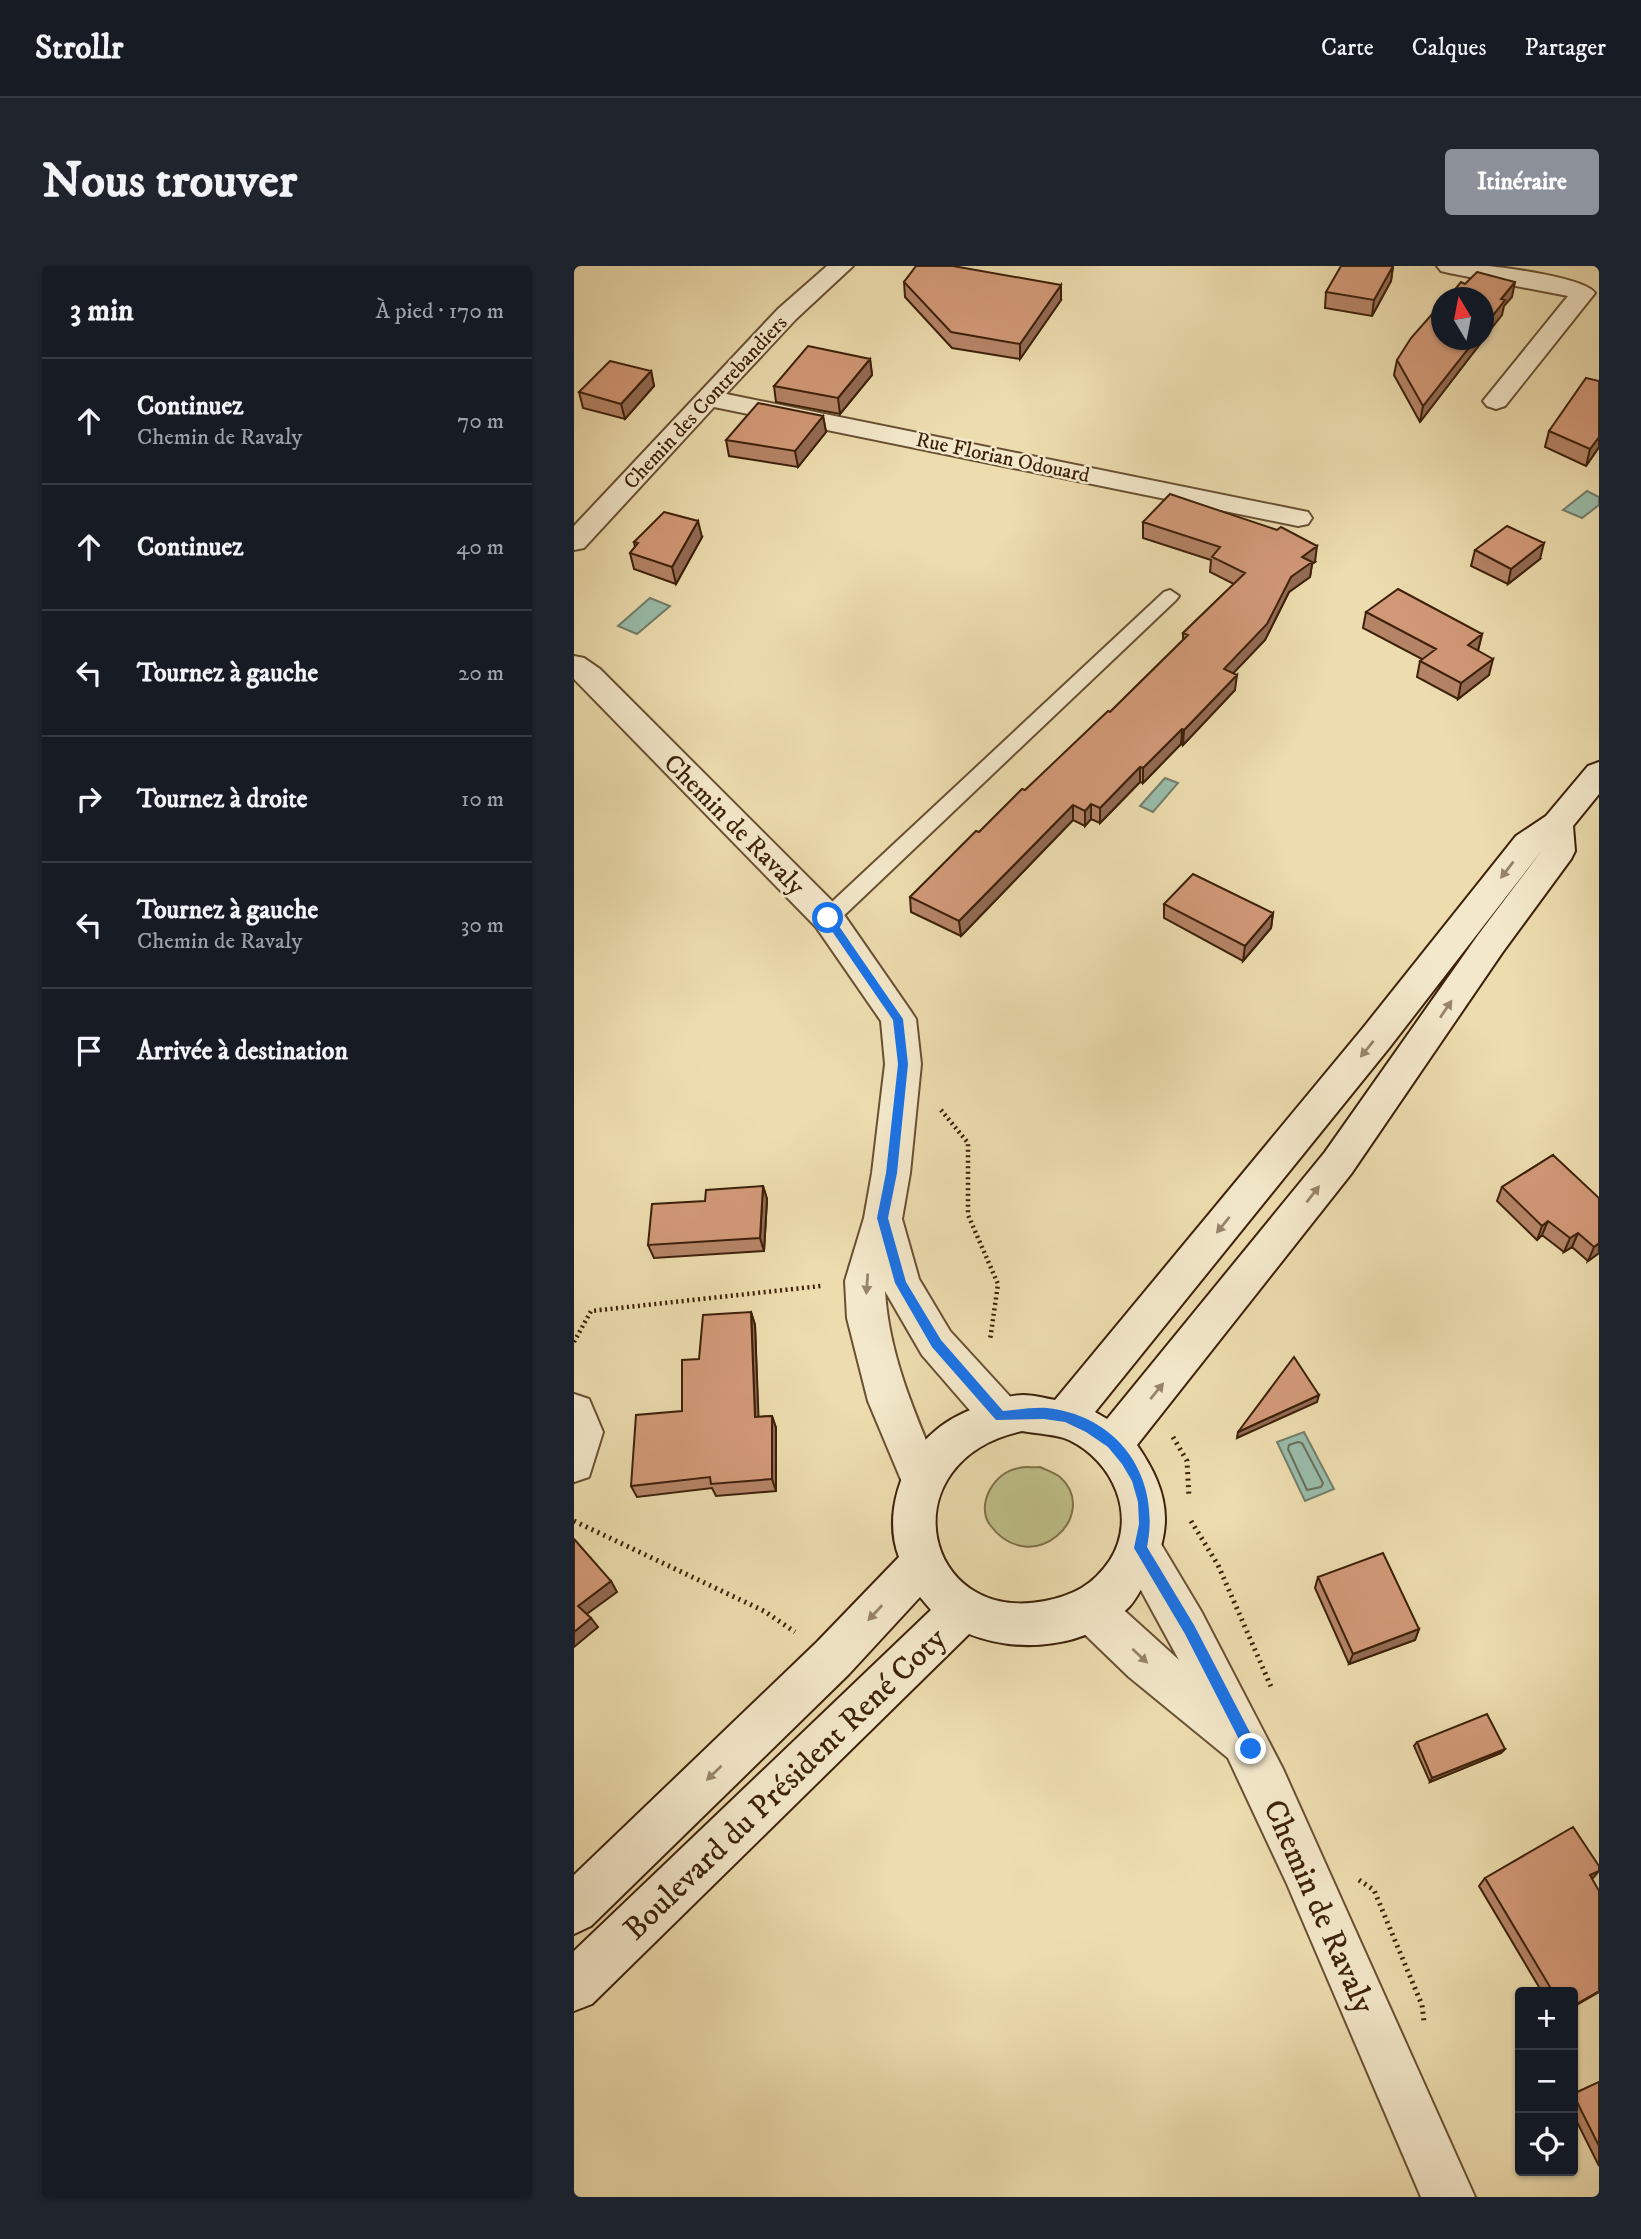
<!DOCTYPE html>
<html lang="fr">
<meta charset="utf-8">
<style>
body{margin:0;font-family:"IM FELL DW Pica",serif;background:#20242c;color:#f1f3f6}
.controls{position:absolute;right:21px;bottom:21px;display:grid;overflow:hidden;border-radius:7px;box-shadow:0 2px 5px #0004}
.controls button{width:63px;height:63px;display:grid;place-items:center;padding:0;border:0;border-bottom:2px solid #363941;background:#171b24;color:#f1f3f6;font:35px sans-serif}
.compass{position:absolute;left:857px;top:21px;width:63px;height:63px;border-radius:50%;background:#171b24;box-shadow:0 2px 5px #0004;rotate:350deg}
.stop{position:absolute;width:21px;height:21px;margin:-16px;border:5px solid #1a73e8;border-radius:50%;background:#fff}
.stop.end{background:#1a73e8;border-color:#fff;box-shadow:0 2px 7px #0008}
.list{margin:0;padding:0;list-style:none}
h2{display:flex;justify-content:space-between;align-items:center;height:91px;margin:0;padding:0 28px;font-size:30px}
h2 small{font-size:23px;font-weight:400;color:#9ea1a6}
.list li{display:grid;grid-template-columns:46px 1fr auto;gap:21px;align-items:center;box-sizing:border-box;height:126px;padding:0 28px;border-top:2px solid #363941}
.list b{display:block;font-size:26px;white-space:nowrap}
.list p{margin:0;font-size:23px;white-space:nowrap;color:#9ea1a6}
.list em{font-size:23px;font-style:normal;color:#9ea1a6}
.icon{flex:none;width:38px;height:38px;fill:none;stroke:currentColor;stroke-width:2;stroke-linecap:round;stroke-linejoin:round}
.map{position:relative;flex:none;width:1025px;height:1931px;overflow:hidden;border-radius:7px}
header{display:flex;align-items:center;gap:42px;box-sizing:border-box;height:98px;padding:0 35px;background:#171b24;border-bottom:2px solid #363941}
header strong{font-size:33px}
nav{display:flex;gap:38px;margin-inline-start:auto;font-size:24px}
.intro{display:flex;align-items:center;justify-content:space-between;box-sizing:border-box;height:168px;padding:0 42px}
h1{margin:0;font-size:49px}
.button{padding:18px 32px;border-radius:7px;background:#8c9099;color:#fff;font-size:24px;font-weight:700}
main{display:flex;gap:42px;padding:0 42px}
aside{flex:1;background:#171b24;border-radius:7px;box-shadow:0 2px 5px #0004}
.map>svg:first-child{display:block}
.green{fill:#bebe86;stroke:#7e7048;stroke-width:2}
.water{fill:#99bcaa;stroke:#747e6a;stroke-width:2}
.lines{fill:none;stroke-linecap:round;stroke-linejoin:round}
.shore{stroke:#6b6e5a;stroke-width:2}
.service-casing{stroke:#695033;stroke-width:4}
.minor-casing{stroke:#695033;stroke-width:4}
.tertiary-casing{stroke:#695033;stroke-width:4}
.secondary-casing{stroke:#3d210a;stroke-width:4}
.path-far1{stroke:#3d210a;stroke-width:4.5;stroke-dasharray:2 3.5;stroke-linecap:butt}
.path{stroke:#3d210a;stroke-width:5;stroke-dasharray:2 4.5;stroke-linecap:butt}
.service{fill:#f3e8ca;fill-rule:evenodd}
.minor{fill:#f3e8ca;fill-rule:evenodd}
.tertiary{fill:#f3e8ca;fill-rule:evenodd}
.secondary{fill:#f3e8ca;fill-rule:evenodd}
.wall{fill:#b58467;stroke:#3d210a;stroke-width:2}
.shaded-wall{fill:#936b54;stroke:#3d210a;stroke-width:2}
.building{fill:#d29978;stroke:#3d210a;stroke-width:2}
.oneway{fill:#98846a}
.route{fill:#1a73e8}
.labels{text-anchor:middle;stroke-width:5;stroke-linejoin:round;paint-order:stroke}
.far-street-label{font-size:21px;fill:#3d210a;stroke:#f3e8ca}
.street-label{font-size:26px;fill:#3d210a;stroke:#f3e8ca}
.near-street-label{font-size:32px;fill:#3d210a;stroke:#f3e8ca}
</style>
<header>
<strong>Strollr</strong>
<nav><a>Carte</a><a>Calques</a><a>Partager</a></nav>
</header>
<div class="intro"><h1>Nous trouver</h1><a class="button">Itinéraire</a></div>
<main>
<aside>
<h2>3 min<small>À pied · 170 m</small></h2>
<ul class="list">
<li><svg class="icon" aria-label="ahead" viewBox="0 0 24 24"><path d="M12 20V5M6 11l6-6 6 6"/></svg><div><b>Continuez</b><p>Chemin de Ravaly</p></div><em>70 m</em></li>
<li><svg class="icon" aria-label="ahead" viewBox="0 0 24 24"><path d="M12 20V5M6 11l6-6 6 6"/></svg><div><b>Continuez</b></div><em>40 m</em></li>
<li><svg class="icon" aria-label="left" viewBox="0 0 24 24"><path d="M17 20v-9H6M10 6l-5 5 5 5"/></svg><div><b>Tournez à gauche</b></div><em>20 m</em></li>
<li><svg class="icon" aria-label="right" viewBox="0 0 24 24"><path d="M7 20v-9h11M14 6l5 5-5 5"/></svg><div><b>Tournez à droite</b></div><em>10 m</em></li>
<li><svg class="icon" aria-label="left" viewBox="0 0 24 24"><path d="M17 20v-9H6M10 6l-5 5 5 5"/></svg><div><b>Tournez à gauche</b><p>Chemin de Ravaly</p></div><em>30 m</em></li>
<li><svg class="icon" aria-label="arrive" viewBox="0 0 24 24"><path d="M6 21V4h12l-3 4 3 4H6"/></svg><div><b>Arrivée à destination</b></div></li>
</ul>
</aside>
<div class="map">
<svg width="1025" height="1931" viewBox="0 0 1025 1931">
<rect width="100%" height="100%" fill="#ecdcae"/>
<filter id="stains"><feTurbulence type="fractalNoise" baseFrequency=".00286" numOctaves="4"/><feColorMatrix values="0 0 0 0 .2 0 0 0 0 .09 0 0 0 0 .02 0 0 0 .5 -.17"/></filter>
<radialGradient id="worn" r=".72"><stop offset=".6" stop-color="#630" stop-opacity="0"/><stop offset="1" stop-color="#630" stop-opacity=".3"/></radialGradient>
<!-- green -->
<path class="green" d="M466,1201C472,1204 481,1207 486,1211C528,1249 458,1315 416,1259C401,1238 421,1205 445,1202C452,1200 460,1202 466,1201Z"/>
<!-- water -->
<path class="water" d="M1013,225L1025,231V239L1008,252L989,244Z
M76,332L96,340L63,368L44,360Z
M591,512L604,517L579,546L566,540Z
M730,1166L760,1223L731,1235L703,1176Z"/>
<g class="lines">
<!-- shore -->
<path class="shore" d="M724,1176L728,1177L749,1217L747,1221L733,1224L714,1183L715,1179Z"/>
<!-- service casing -->
<g class="service-casing">
<path id="service" d="M596,324L605,330L602,334L262,657L254,660L246,657L243,652L246,647L590,326Z"/>
</g>
<!-- minor casing -->
<g class="minor-casing">
<path id="minor" d="M253,0H279L222,53L152,128L724,244L734,246L738,252L734,258L724,260L140,141L10,282L0,284V260L204,43Z
M863,0C880,0 897,0 914,0C934,2 1011,12 1021,27L931,140L922,143L913,140L909,135L994,30L875,7L867,5Z
M0,1128L15,1133L29,1166L15,1211L0,1216Z
M566,1262L581,1268L627,1345L709,1503L901,1931H847L713,1618L654,1492L555,1411L500,1358L494,1343L500,1328L516,1322L532,1328L605,1394L544,1282L551,1268Z"/>
</g>
<!-- tertiary casing -->
<g class="tertiary-casing">
<path id="tertiary" d="M0,390L10,392L26,403L266,643L336,744L342,753L347,798L336,907L328,953L345,1013L376,1065L442,1137L448,1150L442,1163L427,1168L412,1163L348,1089L311,1025C315,1091 343,1153 369,1214L363,1228L348,1233L333,1228L294,1135L273,1052L271,1015L290,952L298,907L311,798L307,755L242,661L0,413Z"/>
</g>
<!-- secondary casing -->
<g class="secondary-casing">
<path id="secondary" d="M1025,496V528L999,560L1001,585L997,593L928,687L777,908L563,1179C578,1201 591,1225 591,1253C591,1273 583,1297 573,1314C567,1322 562,1334 555,1341C514,1382 446,1388 395,1368L18,1738L0,1745V1685L357,1344L346,1331L275,1408L17,1660L0,1668V1609L243,1376L325,1291C309,1250 327,1193 361,1165C376,1152 394,1144 413,1138C424,1134 437,1129 449,1129C459,1129 470,1132 481,1134L789,762L942,570L972,550L1014,500ZM969,583L904,669L751,886L533,1153L521,1146L815,782ZM448,1165C463,1168 482,1168 495,1174C539,1195 564,1250 536,1294C519,1319 500,1329 471,1335C347,1359 314,1194 448,1165Z"/>
</g>
<!-- path-far1 -->
<path class="path-far1" d="M367,844L394,877V949L424,1018L416,1074
M0,1076L17,1045L247,1020"/>
<!-- path -->
<path class="path" d="M599,1171L613,1195L615,1232
M0,1255L190,1345L221,1366
M617,1255L644,1299L698,1423
M785,1614L800,1624L848,1739L850,1756"/>
<!-- service -->
<use href="#service" class="service"/>
<!-- minor -->
<use href="#minor" class="minor"/>
<!-- tertiary -->
<use href="#tertiary" class="tertiary"/>
<!-- secondary -->
<use href="#secondary" class="secondary"/>
</g>
<!-- wall -->
<path class="wall" d="M819,0L817,15L798,50L751,42L752,26Z
M330,16L487,34L446,93L378,82L331,31Z
M867,74H909L846,156L820,109L823,94Z
M296,93L298,109L266,148L202,136L200,120Z
M77,105L80,120L51,153L9,142L5,126Z
M249,150L252,166L224,201L155,190L152,174Z
M975,165L1025,181L1012,200L971,181Z
M569,256L741,296L738,298L736,311L715,326L691,374L659,407L661,424L609,479L607,478L569,517L566,516L526,557L517,553L511,560L499,554L387,670L337,646L336,631L536,446L609,374V367L660,318L636,306L637,294L569,272Z
M128,271L102,318L60,303L56,287L61,281L60,276Z
M901,284L966,293L934,318L897,300Z
M792,346L908,368L904,385L915,409L884,433L843,411L846,395L848,393L789,362Z
M590,638L699,647L697,662L669,695L590,652Z
M979,889L1025,987L1014,995L998,981L990,986L968,969L963,974L923,935L928,921Z
M189,920L193,933L190,985L80,992L74,979L131,935Z
M177,1046L181,1059L184,1151L198,1150L202,1162V1225L142,1230L138,1222L63,1231L57,1220L108,1145L125,1093Z
M744,1311L845,1363L841,1374L775,1398L741,1322Z
M843,1476L931,1483L927,1487L856,1516L840,1480Z
M1020,1611L1018,1612L1025,1726L999,1741V1726H968L905,1620L911,1612Z
M1025,1816V1900L999,1848V1828Z"/>
<!-- shaded-wall -->
<path class="shaded-wall" d="M819,0L817,15L798,50L800,34Z
M941,16L938,31L930,40L928,49L909,73V62L927,33Z
M487,19V34L446,93V78Z
M901,74H909L846,156L849,140Z
M296,93L298,109L266,148L264,132Z
M77,105L80,120L51,153L47,138Z
M249,150L252,166L224,201L221,185Z
M1025,171V181L1012,200L1016,183Z
M124,255L128,271L102,318L98,301Z
M970,277L966,293L934,318L937,303Z
M743,280L741,296L738,298L736,311L715,326L691,374L648,419L650,403L717,311L728,291Z
M908,368L904,384L890,395L894,379Z
M919,393L915,409L884,433L887,417Z
M663,409L661,424L609,479L610,464Z
M608,463L607,478L569,517V502Z
M566,501V516L526,557V542Z
M517,538V553L511,560V545Z
M499,539V554L387,670L385,655Z
M699,647L697,662L669,695L671,680Z
M189,920L193,933L190,985L186,972Z
M974,955L968,969L963,974L968,960Z
M1004,967L998,981L990,986L996,972Z
M1025,977V987L1014,995L1020,981Z
M177,1046L181,1059L185,1163L181,1151Z
M745,1129L743,1136L663,1172L664,1166Z
M198,1150L202,1162V1225L198,1213Z
M37,1315L43,1326L10,1350L4,1340Z
M17,1352L24,1361L0,1381V1366Z
M845,1363L841,1374L775,1398L779,1388Z
M931,1483L927,1487L856,1516L858,1512Z
M1025,1605L1020,1611L1008,1617L1016,1609Z"/>
<!-- building -->
<path class="building" d="M342,0H379L487,19L446,78L377,66L330,16Z
M767,0H819L800,34L752,26Z
M903,6L941,16L927,33L931,34L909,62V32H874L887,16L891,18Z
M867,38V74H901L849,140L823,94L837,72Z
M234,80L296,93L264,132L200,120Z
M36,95L77,105L47,138L5,126Z
M1012,112L1025,115V171L1016,183L975,165Z
M184,137L249,150L221,185L152,174Z
M596,228L703,264L707,261L743,280L728,291L738,296L717,311L693,358L650,403L663,409L610,464L608,463L569,502L566,501L526,542L517,538L511,545L499,539L385,655L336,631L402,565L405,566L448,523L451,524L534,445L536,446L614,369L609,367L671,307L638,291L646,281L569,256Z
M90,246L124,255L98,301L56,287L64,277L60,276Z
M933,260L970,277L937,303L901,284Z
M824,323L908,368L894,379L919,393L887,417L846,395L862,383L792,346Z
M619,608L699,647L671,680L590,638Z
M979,889L1025,932V977L1020,981L1004,967L996,972L974,955L968,960L928,921Z
M189,920L186,972L74,979L78,938L131,935L132,924Z
M177,1046L181,1151L198,1150V1213L137,1218L136,1211L57,1220L62,1149L108,1145V1094L125,1093L129,1049Z
M720,1091L745,1129L664,1166Z
M0,1273L37,1315L4,1340L17,1352L0,1366Z
M809,1287L845,1363L779,1388L744,1311Z
M913,1448L931,1483L858,1512L843,1476Z
M999,1561L1025,1600V1605L1016,1609L1025,1625V1725L999,1740V1726H979L911,1612Z
M1025,1816V1880L999,1828Z"/>
<!-- one-way arrows -->
<defs><path id="oneway-solid" d="M-6-.8H1V-3.2L6.5 0L1 3.2V.8H-6Z" transform="scale(1.75)"/></defs>
<g class="oneway">
<use href="#oneway-solid" transform="translate(933 604) rotate(128)"/>
<use href="#oneway-solid" transform="translate(872 743) rotate(-56)"/>
<use href="#oneway-solid" transform="translate(793 783) rotate(129)"/>
<use href="#oneway-solid" transform="translate(739 928) rotate(-52)"/>
<use href="#oneway-solid" transform="translate(649 959) rotate(129)"/>
<use href="#oneway-solid" transform="translate(293 1018) rotate(94)"/>
<use href="#oneway-solid" transform="translate(583 1125) rotate(-51)"/>
<use href="#oneway-solid" transform="translate(301 1347) rotate(133)"/>
<use href="#oneway-solid" transform="translate(566 1390) rotate(43)"/>
<use href="#oneway-solid" transform="translate(140 1507) rotate(136)"/>
</g>
<!-- route -->
<path class="route" d="M254,649L258,650L329,753L334,798L323,907L314,952L332,1016L367,1074L429,1145C443,1144 459,1141 473,1142C545,1150 587,1211 573,1281L620,1359L682,1478V1487H672L611,1368L560,1282L565,1258L564,1236L558,1215L548,1198L534,1181L512,1166L491,1156L470,1153L422,1154L358,1081L321,1017L303,952L312,907L324,798L319,754L251,655L249,652Z"/>
<g class="labels">
<!-- far-street labels -->
<g class="far-street-label">
<text transform="translate(131 136) rotate(-47)" y="7">Chemin des Contrebandiers</text>
<text transform="translate(429 191) rotate(12)" y="7">Rue Florian Odouard</text>
</g>
<!-- street labels -->
<g class="street-label">
<text transform="translate(161 558) rotate(45)" y="9">Chemin de Ravaly</text>
</g>
<!-- near-street labels -->
<g class="near-street-label">
<text transform="translate(210 1517) rotate(-44)" y="11">Boulevard du Président René Coty</text>
<text transform="translate(746 1640) rotate(66)" y="11">Chemin de Ravaly</text>
</g>
</g>
<rect width="100%" height="100%" filter="url(#stains)"/>
<rect width="100%" height="100%" fill="url(#worn)"/>
</svg>
<div class="controls">
<button>+</button>
<button>−</button>
<button><svg class="icon" aria-label="locate" viewBox="0 0 24 24"><circle cx="12" cy="12" r="6"/><path d="M12 2v4M12 18v4M2 12h4M18 12h4"/></svg></button>
</div>
<svg class="compass" viewBox="-18 -18 36 36"><path d="M0-13l5 13h-10z" fill="#e53935"/><path d="M0 13l5-13h-10z" fill="#9ea1a6"/></svg>
<div class="stop" style="left:254px;top:652px"></div>
<div class="stop end" style="left:677px;top:1483px"></div>
</div>
</main>
